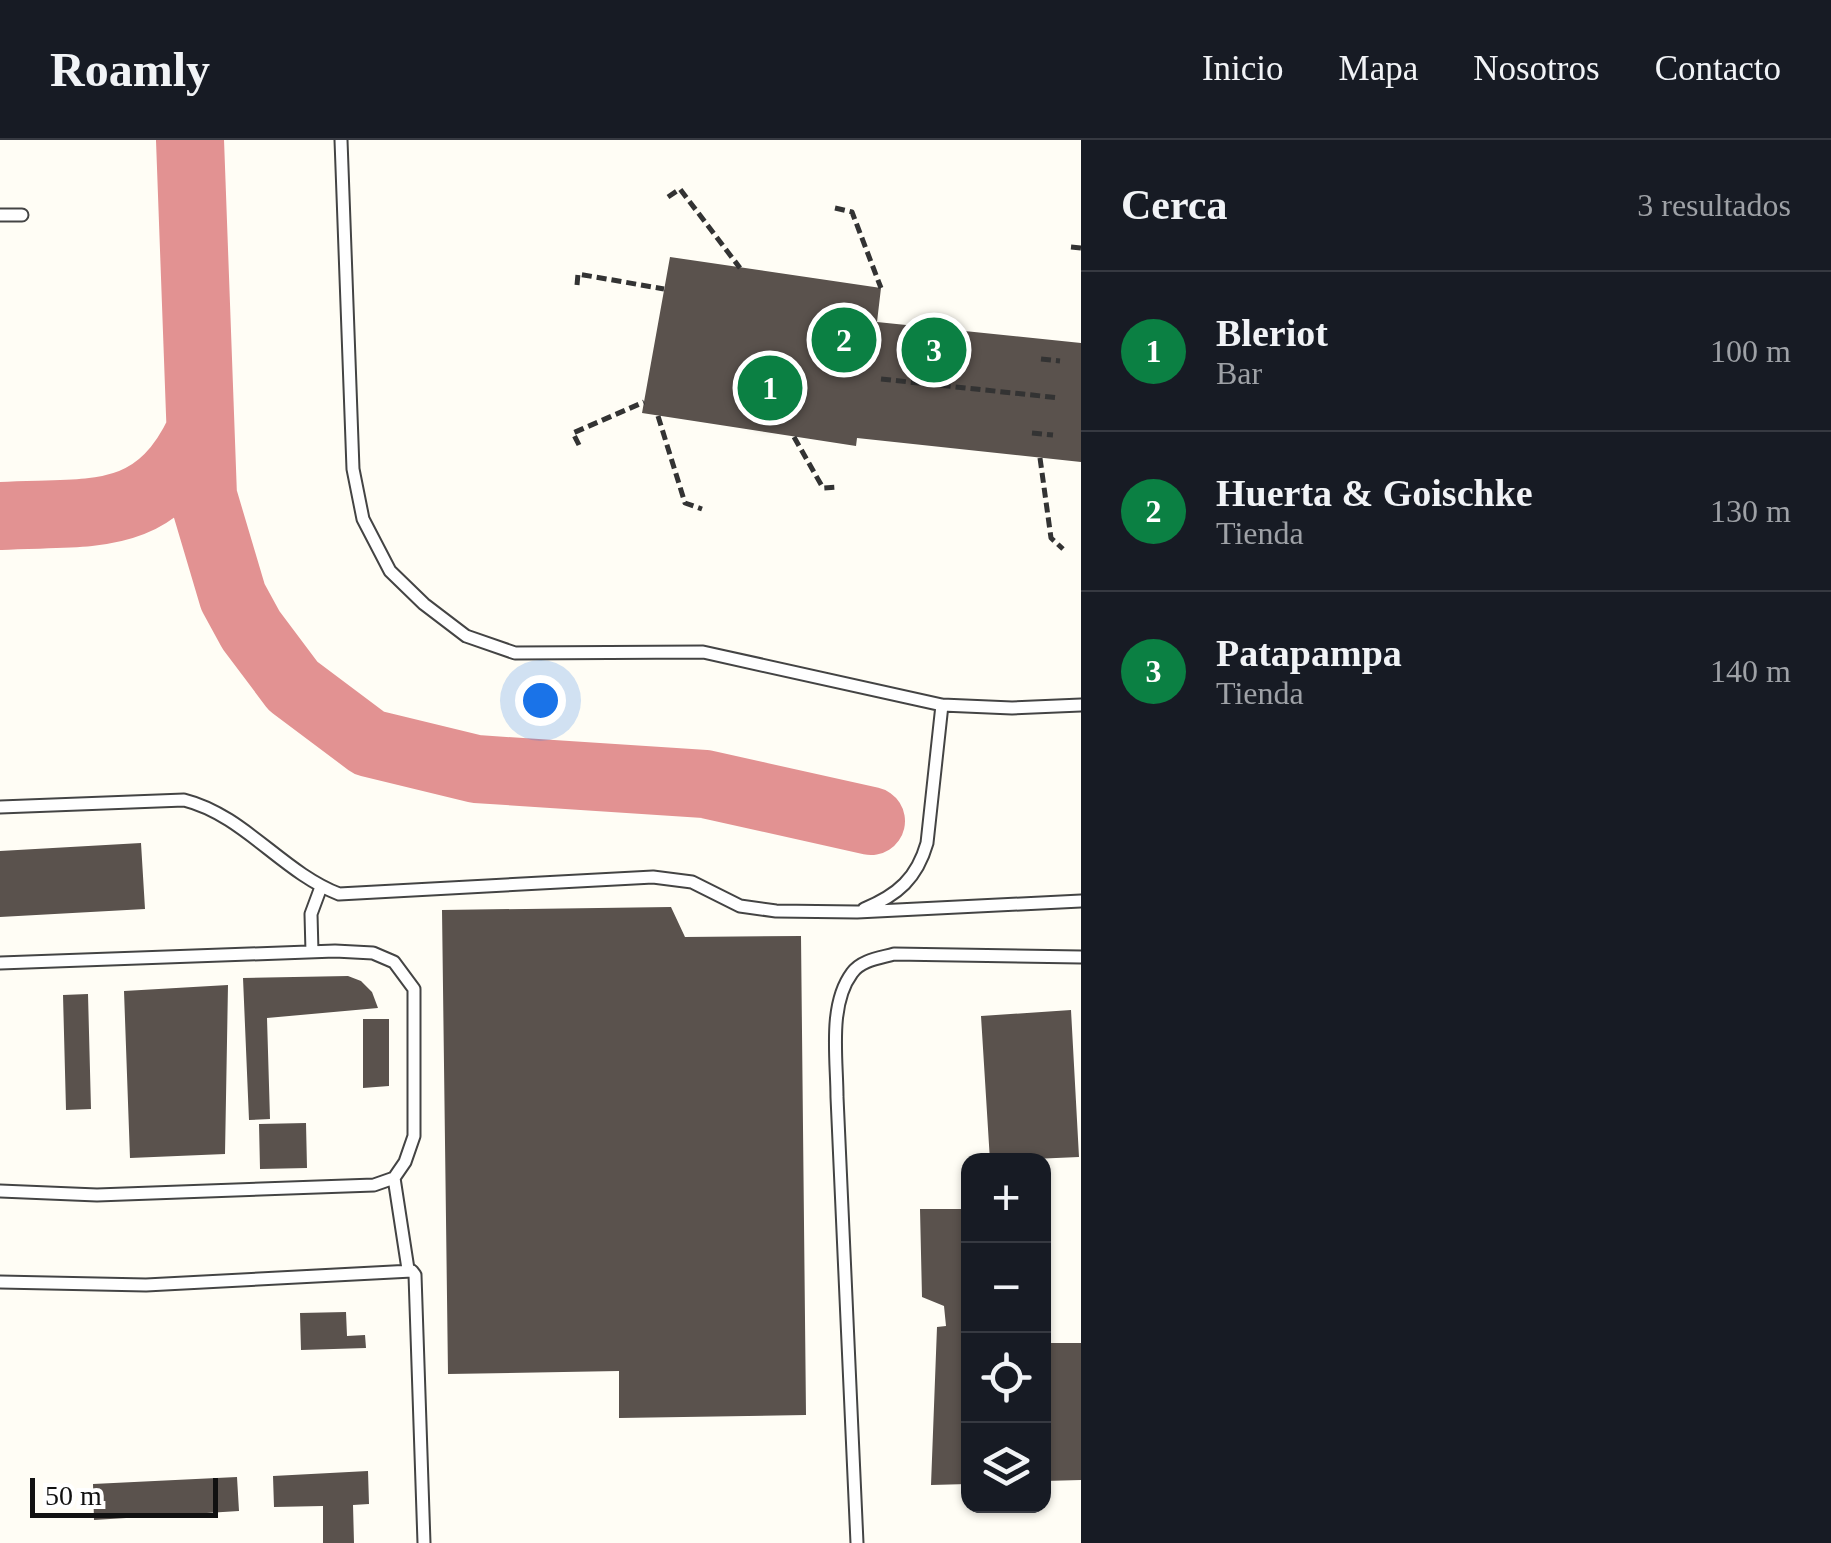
<!DOCTYPE html>
<html lang="es">
<meta charset="utf-8">
<style>
body{margin:0;font-family:Georgia,serif;background:#242831;color:#f1f3f6}
.controls{position:absolute;right:30px;bottom:30px;display:grid;overflow:hidden;border-radius:20px;box-shadow:0 2px 8px #0004}
.controls button{width:90px;height:90px;display:grid;place-items:center;padding:0;border:0;border-bottom:2px solid #363941;background:#171b24;color:#f1f3f6;font:50px sans-serif}
.scale{position:absolute;left:30px;bottom:25px;width:188px;box-sizing:border-box;padding-left:10px;border:5px solid #111;border-top:0;font-size:28px;line-height:35px;white-space:nowrap;color:#111;-webkit-text-stroke:8px #fff;paint-order:stroke}
.you{position:absolute;left:540px;top:560px;width:35px;height:35px;margin:-25px;border:8px solid #fff;border-radius:50%;background:#1a73e8;box-shadow:0 0 0 15px #1a73e833}
.badge{display:grid;place-items:center;width:65px;height:65px;border-radius:50%;background:#0b8043;color:#fff;font-size:32px;font-weight:700}
.pin{position:absolute;translate:-50% -50%;border:5px solid #fff;box-shadow:0 2px 10px #0006}
.list{margin:0;padding:0;list-style:none}
h2{display:flex;justify-content:space-between;align-items:center;height:130px;margin:0;padding:0 40px;font-size:42px}
h2 small{font-size:32px;font-weight:400;color:#9ea1a6}
.list li{display:grid;grid-template-columns:65px 1fr auto;gap:30px;align-items:center;box-sizing:border-box;height:160px;padding:0 40px;border-top:2px solid #363941}
.list b{display:block;font-size:38px;white-space:nowrap}
.list p{margin:0;font-size:32px;white-space:nowrap;color:#9ea1a6}
.list em{font-size:32px;font-style:normal;color:#9ea1a6}
.icon{flex:none;width:55px;height:55px;fill:none;stroke:currentColor;stroke-width:2;stroke-linecap:round;stroke-linejoin:round}
.map{position:relative;flex:none;width:1081px;height:1403px;overflow:hidden}
header{display:flex;align-items:center;gap:60px;box-sizing:border-box;height:140px;padding:0 50px;background:#171b24;border-bottom:2px solid #363941}
header strong{font-size:48px}
nav{display:flex;gap:55px;margin-inline-start:auto;font-size:35px}
main{display:flex}
aside{flex:1;background:#171b24}
.map>svg:first-child{display:block}
.lines{fill:none;stroke-linecap:round;stroke-linejoin:round}
.taxiway{stroke:#e29292;stroke-width:68}
.building{fill:#5a524d}
.service-casing{stroke:#444;stroke-width:15}
.path{stroke:#333;stroke-width:5;stroke-dasharray:10 5;stroke-linecap:butt}
.service{stroke:#fff;stroke-width:11}
</style>
<header>
<strong>Roamly</strong>
<nav><a>Inicio</a><a>Mapa</a><a>Nosotros</a><a>Contacto</a></nav>
</header>
<main>
<div class="map">
<svg width="1081" height="1403" viewBox="0 0 1081 1403">
<rect width="100%" height="100%" fill="#fffdf5"/>
<g class="lines">
<!-- taxiway -->
<path class="taxiway" d="M190,0L203,356L233,457L251,490L293,546L369,603L476,629L705,644L871,681
M0,376C91,371 155,386 200,291"/>
</g>
<!-- building -->
<path class="building" d="M670,117L881,148L877,182L1081,203V322L857,298L856,306L642,273Z
M141,703L145,769L0,777V711Z
M671,767L685,797L801,796L806,1275L619,1278V1231L448,1234L442,770Z
M348,836L361,841L372,852L378,868L267,878L270,979L249,980L243,838Z
M228,845L225,1014L130,1018L124,851Z
M88,854L91,969L66,970L63,855Z
M1071,870L1079,1017L990,1021L981,876Z
M363,879H389V946L363,948Z
M306,983L307,1028L260,1029L259,984Z
M920,1069H968V1344L931,1345L937,1187L946,1186L944,1166L922,1157Z
M346,1172L347,1196L365,1195L366,1208L301,1210L300,1173Z
M1044,1203H1081V1340L1044,1341Z
M368,1331L369,1364L353,1365L354,1403H323V1366L274,1367L273,1336Z
M237,1337L239,1371L94,1380L93,1344Z"/>
<g class="lines">
<!-- service casing -->
<g class="service-casing">
<path id="service" d="M341,0L353,329L363,379L390,431L424,464L466,496L515,513L703,512L942,565L1012,568L1081,565
M0,75H22
M0,667L184,660C244,675 282,732 339,754L653,737L692,742L740,766L776,771L857,772L1081,761
M864,769C898,755 917,738 927,703L942,565
M312,812L311,774L321,747
M0,823L335,811L373,813L394,822L414,849V996L405,1022L394,1038L374,1045L97,1055L0,1051
M394,1038L408,1129
M0,1142L146,1145L412,1131L415,1135L424,1403
M857,1403L837,957C837,919 828,865 852,833C861,820 880,818 894,814L1081,817"/>
</g>
<!-- path -->
<path class="path" d="M668,57L680,49L740,128
M835,68L852,72L881,148
M1071,107L1081,108
M577,145L578,134L664,149
M1041,219L1060,221
M881,239L1060,258
M658,276L685,363L702,369
M1032,293L1053,295
M794,297L823,348L838,347
M579,305L573,293L644,262
M1040,318L1051,398L1063,409"/>
<!-- service -->
<use href="#service" class="service"/>
</g>
</svg>
<div class="controls">
<button>+</button>
<button>−</button>
<button><svg class="icon" aria-label="locate" viewBox="0 0 24 24"><circle cx="12" cy="12" r="6"/><path d="M12 2v4M12 18v4M2 12h4M18 12h4"/></svg></button>
<button><svg class="icon" aria-label="layers" viewBox="0 0 24 24"><path d="M12 4l9 5-9 5-9-5zM3 14l9 5 9-5"/></svg></button>
</div>
<div class="scale">50 m</div>
<div class="you"></div>
<div class="pin badge" style="left:770px;top:248px">1</div>
<div class="pin badge" style="left:844px;top:200px">2</div>
<div class="pin badge" style="left:934px;top:210px">3</div>
</div>
<aside>
<h2>Cerca<small>3 resultados</small></h2>
<ul class="list">
<li><span class="badge">1</span><div><b>Bleriot</b><p>Bar</p></div><em>100 m</em></li>
<li><span class="badge">2</span><div><b>Huerta &amp; Goischke</b><p>Tienda</p></div><em>130 m</em></li>
<li><span class="badge">3</span><div><b>Patapampa</b><p>Tienda</p></div><em>140 m</em></li>
</ul>
</aside>
</main>
